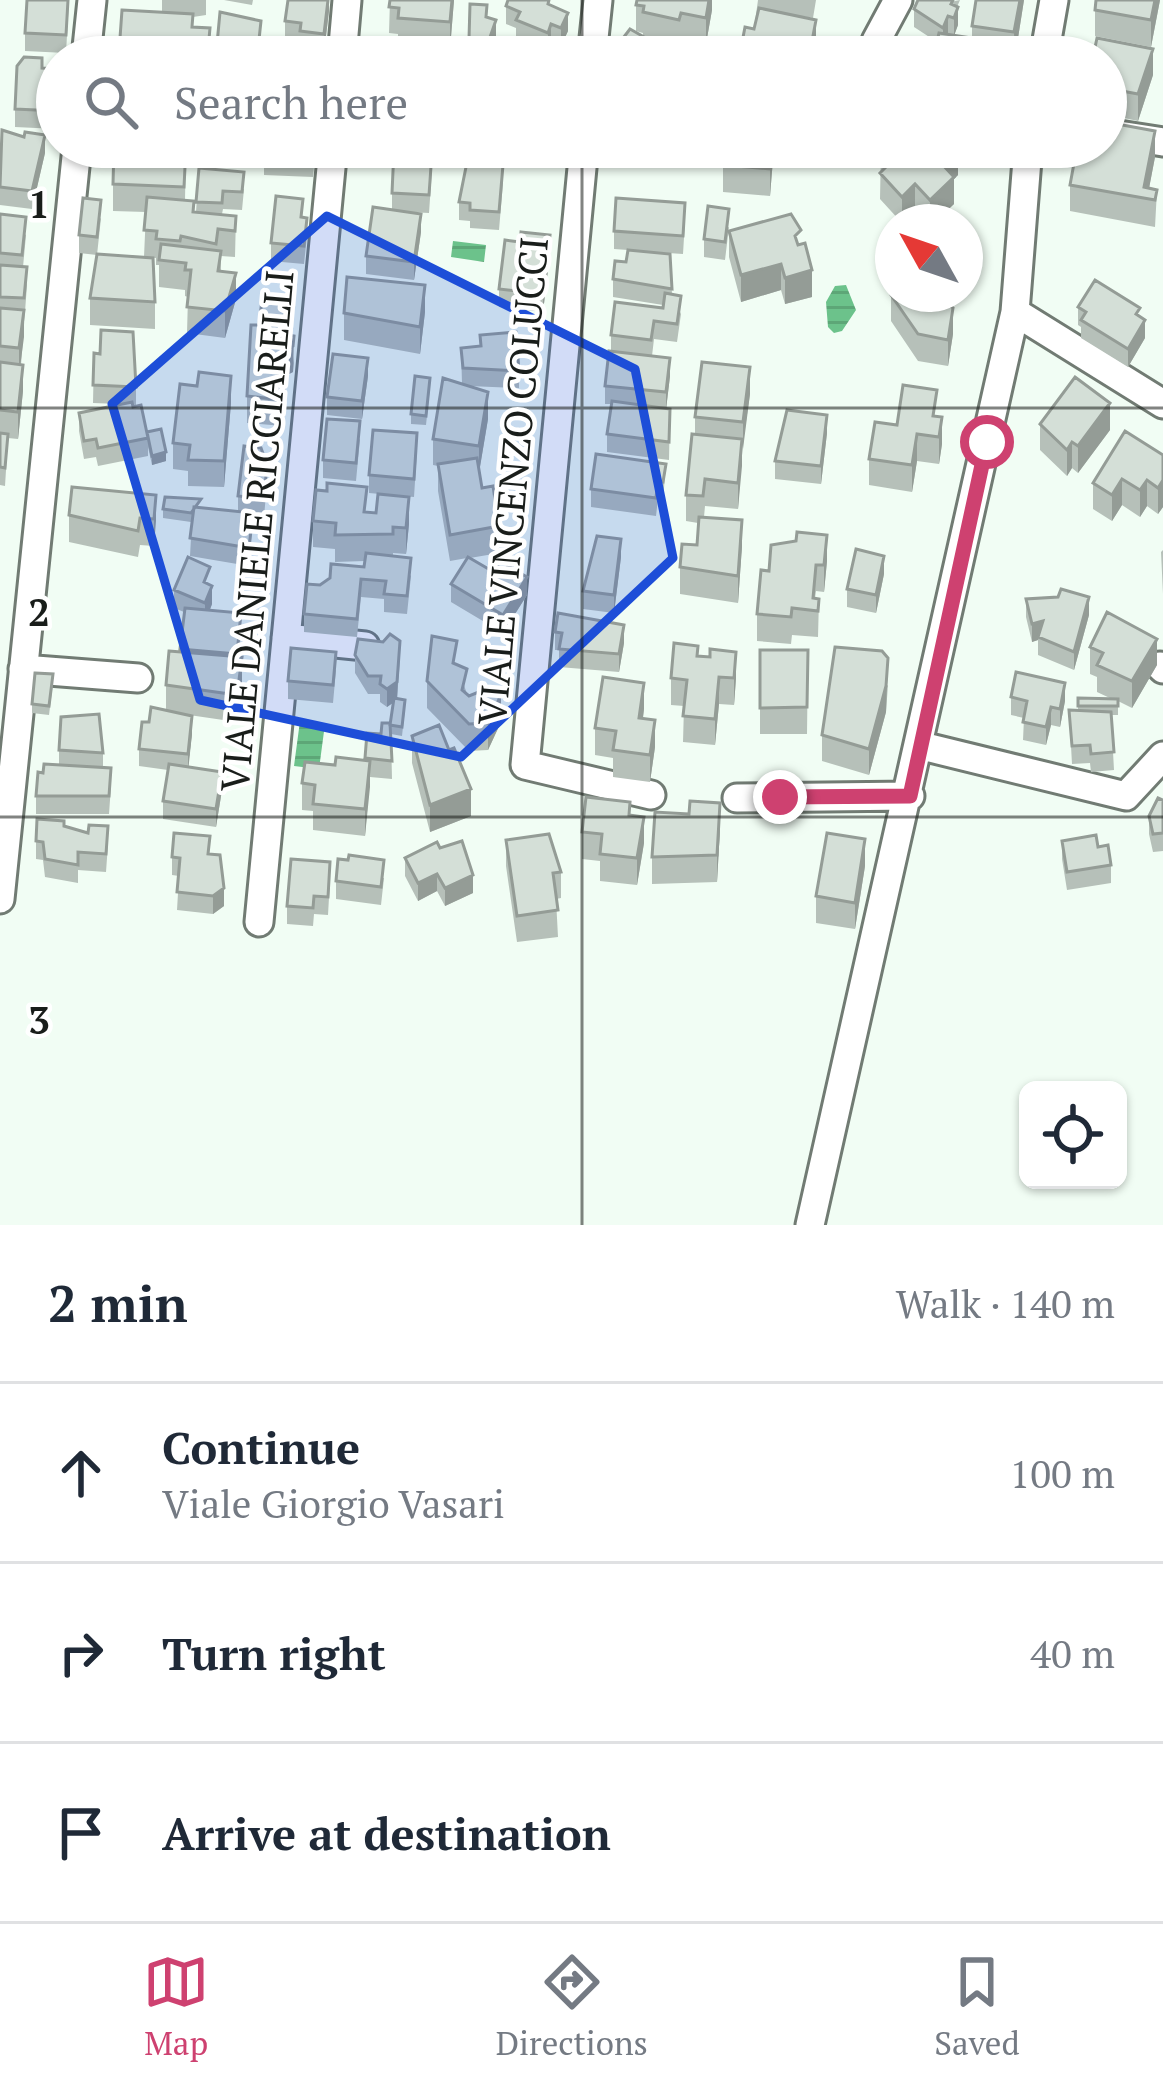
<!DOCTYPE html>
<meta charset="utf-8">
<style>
body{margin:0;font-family:"PT Serif",serif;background:#f6f6f7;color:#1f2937}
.controls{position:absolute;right:36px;bottom:36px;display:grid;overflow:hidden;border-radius:18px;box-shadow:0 3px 9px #0004}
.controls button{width:108px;height:108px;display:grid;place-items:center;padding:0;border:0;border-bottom:3px solid #e0e1e3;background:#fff;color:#1f2937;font:60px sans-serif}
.compass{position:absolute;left:875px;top:204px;width:108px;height:108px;border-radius:50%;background:#fff;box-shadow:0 3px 9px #0004;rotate:310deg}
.stop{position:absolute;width:36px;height:36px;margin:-27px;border:9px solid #ce4170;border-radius:50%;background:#fff}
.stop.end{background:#ce4170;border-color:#fff;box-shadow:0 3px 12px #0008}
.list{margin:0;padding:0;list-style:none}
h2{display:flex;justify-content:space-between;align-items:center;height:156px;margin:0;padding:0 48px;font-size:51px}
h2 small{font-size:39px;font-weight:400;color:#747a83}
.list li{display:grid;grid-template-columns:78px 1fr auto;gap:36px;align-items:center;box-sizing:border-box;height:180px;padding:0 48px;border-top:3px solid #e0e1e3}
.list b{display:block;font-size:45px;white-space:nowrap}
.list p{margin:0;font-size:39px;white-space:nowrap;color:#747a83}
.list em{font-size:39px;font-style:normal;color:#747a83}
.icon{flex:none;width:66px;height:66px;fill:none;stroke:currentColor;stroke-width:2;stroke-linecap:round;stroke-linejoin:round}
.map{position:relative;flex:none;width:1163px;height:1225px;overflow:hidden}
.search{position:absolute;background:#fff;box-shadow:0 3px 9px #0004;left:36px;right:36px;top:36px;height:132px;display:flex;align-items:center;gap:30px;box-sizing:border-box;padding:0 42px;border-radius:66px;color:#747a83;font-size:45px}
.sheet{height:696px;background:#fff}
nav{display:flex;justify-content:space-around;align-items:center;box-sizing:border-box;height:168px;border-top:3px solid #e0e1e3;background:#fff;font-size:33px;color:#747a83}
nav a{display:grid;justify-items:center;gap:6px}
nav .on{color:#ce4170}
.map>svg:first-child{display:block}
.water{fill:url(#water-rules)}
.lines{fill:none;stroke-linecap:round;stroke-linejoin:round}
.minor-casing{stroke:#717b73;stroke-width:33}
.minor{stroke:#fff;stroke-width:27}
.wall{fill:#b6c0b9}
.shaded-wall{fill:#949c96}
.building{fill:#d4dfd7;stroke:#949c96;stroke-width:3}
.route{stroke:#ce4170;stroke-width:15}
.marked{fill:#1d4ed8;fill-opacity:0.2;stroke:#1d4ed8;stroke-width:9;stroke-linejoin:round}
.grid{fill:none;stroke:#191d1a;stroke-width:3;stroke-opacity:0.55}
.labels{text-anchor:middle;stroke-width:9;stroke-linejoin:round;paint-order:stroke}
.street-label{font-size:39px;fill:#191d1a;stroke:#fff}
.grid-label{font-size:39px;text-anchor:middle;font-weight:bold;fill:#191d1a;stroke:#fff;stroke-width:9;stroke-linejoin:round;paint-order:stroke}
</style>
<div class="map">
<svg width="1163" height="1225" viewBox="0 0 1163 1225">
<defs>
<pattern id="water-rules" width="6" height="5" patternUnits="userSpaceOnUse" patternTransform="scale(3)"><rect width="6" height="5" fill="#6cc28b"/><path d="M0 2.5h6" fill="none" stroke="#5da677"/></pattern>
</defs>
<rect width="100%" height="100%" fill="#f1fdf4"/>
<!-- water -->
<path class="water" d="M453,241L486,245L484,262L451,257Z
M846,285L856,310L842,331L834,333L828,327L826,302L835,286Z
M300,721L325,724L319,769L294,766Z"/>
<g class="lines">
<!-- minor casing -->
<g class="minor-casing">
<path id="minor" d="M86,57L92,0
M342,57L347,0
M592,57L598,0
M875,57L876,41L898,0
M1044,57L1054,0
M1106,133L1163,142
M584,147L525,765L651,795
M1015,312L1163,404
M286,638L365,646
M1160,666L1163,669
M23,669L138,678
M922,746L1126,796L1163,756
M737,798L910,796
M0,899L77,147
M259,922L333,147
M810,1225L1015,312L1028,147"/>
</g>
<!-- minor -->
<use href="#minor" class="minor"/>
</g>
<!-- wall -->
<path class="wall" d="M69,0L66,53L25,51V33Z
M162,0H206V15L193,17V27L210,28V57H120V38L162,12Z
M224,0H253L252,5Z
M390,0H454L450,49L398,44V34L389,33Z
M712,0V10L706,44L681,39L679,46L648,40L667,50L700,57H620V42L643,37V33L636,31V5Z
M758,0H816L813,18L776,12L816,47L814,57H741V48L754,29Z
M960,0L957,7L958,25L954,35L972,38V26L1024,0L1015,57H888L936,46L937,42L914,27V9Z
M1160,0L1151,47L1095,36V10Z
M470,4L486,17L496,38L492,48L532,57H469Z
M506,6L554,7L568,31L561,46L551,42L548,51L516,38V28L506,24Z
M329,11L324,52L300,49V41L285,39V21Z
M261,39L259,57H217V44Z
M1106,57L1153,75L1138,121L1106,114Z
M42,68L57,69V129L15,127V109Z
M24,137L45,153L32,209L0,205V143Z
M186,147L185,200L194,212H196L199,168L244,189L242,210L223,209L222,214L236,216L235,257L221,256V271L236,299L225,338L187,333L188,297L185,296V290L159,287V265H156V258L144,257L146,212L113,211V184Z
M316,147L313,177L264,175V157Z
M487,147H537L531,163Z
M617,147H659V150L626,166Z
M774,147L770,196L723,192V165Z
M881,148L958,175L954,179V204L935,222H926L915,211L903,222H901L880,199Z
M1155,157L1149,188L1157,190L1155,227L1070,211V185Z
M493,164L503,183L499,230L470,228V221L459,220V202Z
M432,170L429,213L410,212L421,232L414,280L366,274V256L392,210V193Z
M0,214L26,235L23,267L27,285L21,365L23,391L18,439L8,438L5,486L0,485Z
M303,217L307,236L304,264L271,261V243Z
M101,218L97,255L79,253V235Z
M685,221L683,254L638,251L670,254L672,294L681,314L677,342L654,339L652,356L670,376L666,409H670L669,460L607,452V434L611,404H605V386L611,352V335L663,308V305L613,297V279L626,262L628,250L614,249V231Z
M729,227L725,260L704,257V239Z
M729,231L801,244L812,297L785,304L781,290L741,302L729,257Z
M550,253L543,312L499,307V289Z
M891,295L953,334L948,366L918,361L891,321Z
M90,298L155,302V329L90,325Z
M1078,307L1140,317L1145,338L1128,367L1081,338V327L1078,325Z
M425,312L420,354L344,340V313Z
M292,330L290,335L294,363L293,372L287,375L283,426L247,423V396Z
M480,335L519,371V388L469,386L488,419L479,472L482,488L499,526V553L470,558L527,595L503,633L451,602V584L467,558L450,561L438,491V466L433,465V439L462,384L461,348L480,346Z
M94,353L136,387V405H132L147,432L166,461L152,465L148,447V456L98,466L96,457L84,459L79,431V413L119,404L93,403Z
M368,376L362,419L327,415V397Z
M430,387L426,425L411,424V414Z
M750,394L742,449L738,509L705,506L704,517L742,546L738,603L680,594V567L697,545L698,523L686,521V495L695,434V417Z
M231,403L224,487L188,486V471L173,469V443Z
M937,416L942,444L939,464L917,461L912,492L869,485V459L897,425Z
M1040,424L1110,430L1078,473L1072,468L1067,476L1040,450Z
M827,433L821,484L775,479V461Z
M360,439L356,481L323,478V460Z
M417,451L414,497L369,493V475Z
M1163,455V507L1158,514L1147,506L1140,517L1122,505L1112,521L1093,509V483Z
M666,464L663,500L658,499L656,516L591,507V489Z
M267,483L264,517L253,515L249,566L190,556L192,520L191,522L163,518V509L201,508L238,512V496Z
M156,495L154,546L140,545L138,557L69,542V515Z
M367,512L409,524L406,554L393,553V556L411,576L407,614L384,612V599L361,597L357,637L304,632V614L320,585L364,567L365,561L335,562V549L313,547V521Z
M1163,550V594L1161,552Z
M621,557L614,613L583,609V591Z
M827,561L824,592L816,591L815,598L819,599L818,637L792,635L791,644L757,641V614L769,571Z
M884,574L876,613L847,607V589Z
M210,585L212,604L210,610L241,631L239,657L242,683L237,722L189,715L192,734L188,767L222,790L216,827L163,819V801L168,770L139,766V749L149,722L166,711V685L180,652L184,612L174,608V590Z
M1058,597L1089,615L1074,670L1038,655V640L1032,642L1026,617V599Z
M555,632L624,643L619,672L559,667V650H555Z
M1090,647L1157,665L1132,708L1118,701V715H1111L1114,770L1091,772L1090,763L1072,764L1069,710L1078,711V698L1112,699L1097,692V677L1090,674Z
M760,650H808L807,734H760Z
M355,655L400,659L397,699L405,709L402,736L391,734L392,779L370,777L365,836L313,830V811L302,810V783L335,765L365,760L367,733L381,734L390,723L394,702L387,707L380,702V694H368L355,673Z
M698,656L736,678L734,705L719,704L715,745L683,742L684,706L671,705V678Z
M457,664L467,694L501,722L488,750L469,751L427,708V681Z
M336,670L333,703L288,699V681Z
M53,683L49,715L32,713V704Z
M888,685L886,712L869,775L822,761V735Z
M1011,697L1065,701L1060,727L1051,725L1046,745L1023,740L1024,718L1011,715Z
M644,709L643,719L655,747L650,782L613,777V758L595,755V728Z
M412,736L471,816L430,832L412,763Z
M59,750L103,753V768L111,786L109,814H36V796L43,773L59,765Z
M1163,800V851L1153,852L1149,834V816Z
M630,815L644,843L637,885L600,881V861L582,859V832Z
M64,826L108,844L106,872L78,870V883L45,877L43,860L36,859V841Z
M720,829L717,882L652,884V857Z
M506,840L561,872V898L556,899L558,937L517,942L506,866Z
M1062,841L1111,865V883L1067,890L1062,859Z
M210,854L224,906L213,914L177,910L179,876L172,875V857Z
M405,858L473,893L445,906L437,891L418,901L405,876Z
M865,866L855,929L816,923V896Z
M384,878L381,905L336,899V881Z
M330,880L328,915L314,914L313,926L287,924V906Z"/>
<!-- shaded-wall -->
<path class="shaded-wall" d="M329,0V11L324,52V34Z
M452,0H454L450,49V22Z
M709,0H712V10L706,44V18Z
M1020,0H1024L1015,57L1014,32Z
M1155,0H1160L1151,47V20Z
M958,7V25L954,36V18Z
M568,13V31L561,46V28Z
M193,14V41L197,39V57H190Z
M948,16V34L943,46V28Z
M496,20V38L489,57V40Z
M816,20V47L814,57H809Z
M551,24V42L548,51V33Z
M1153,49V75L1138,121V94Z
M1155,131V157L1147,199L1144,187Z
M45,135V153L32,209V191Z
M659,147V150L626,166V148Z
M772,147H774L770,196V169Z
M958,149V175L954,179V204L935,222H930V200L942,164Z
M915,184V211L902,222V197Z
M421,214V232L414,280V262Z
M550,235V253L543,312V294Z
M781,264V290L741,302V275Z
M812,270V297L785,304V278Z
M236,273V299L225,338V311Z
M425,285V312L420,354V327Z
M292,303V330L281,361V334Z
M953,308V334L948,366V340Z
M24,310V337L19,375V348Z
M1145,320V338L1128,367V349Z
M294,336L293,372L287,375L285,350Z
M368,358V376L362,419V401Z
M670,358V376L666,410V392Z
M23,365V391L18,439V412Z
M750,367V394L743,449V422Z
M231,376V403L224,487V461Z
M286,376V402L283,426V400Z
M488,392V419L479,473V446Z
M1110,403V430L1078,473V446Z
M827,415V433L821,484V466Z
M942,417V444L939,464V437Z
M917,434V461L912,492V465Z
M742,439V466L738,509V483Z
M1072,442V468L1067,476V450Z
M166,452V461L152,465V456Z
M1122,479V505L1112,521V495Z
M1147,480V506L1140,517V490Z
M1163,480V507L1158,514V488Z
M156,495V521L154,546V519Z
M409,497V524L406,554V528Z
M742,520V546L738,603V576Z
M827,535V561L824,592V565Z
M621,539V557L614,613V595Z
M884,556V574L876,613V595Z
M527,577V595L503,633V615Z
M212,586V604L205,621V603Z
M1089,597V615L1074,670V652Z
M1043,621L1038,640L1032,642V624Z
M624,625V643L619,672V654Z
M1157,639V665L1132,708V681Z
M400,641L397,700L387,707V689Z
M736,652V678L734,705V678Z
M242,657V683L237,722V695Z
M888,658L886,712L869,775V749Z
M719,677V704L715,745V719Z
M644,683V709L639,745V718Z
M1065,683V701L1060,727V709Z
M501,695V722L488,750V723Z
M1051,707V725L1046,745V727Z
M192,716V734L188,772V754Z
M655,720V747L650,782V755Z
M370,761V787L365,836V809Z
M222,772V790L216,827V809Z
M471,789V816L430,832V805Z
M720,803V829L717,882V855Z
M644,817V843L637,885V858Z
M865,839V866L855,929V903Z
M437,874V891L418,901V883Z
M473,875V893L445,906V888Z
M224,888V906L213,914V896Z"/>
<!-- building -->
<path class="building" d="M27,0H68L66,35L25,33Z
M288,0H328L324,34L300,31L301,23L285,21Z
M390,0H452L450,22L398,18L399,8L389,7Z
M508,0H549L548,4L568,13L561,28L551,24L548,33L516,20L520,12L506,6Z
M637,0H709L706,18L681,13L679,20L643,12L644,6L636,5Z
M918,0H953L951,4L958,7L954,18L948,16L943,28L914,9Z
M976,0H1020L1014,32L972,26Z
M1096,0H1155L1151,20L1095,10Z
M470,4L487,5L486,17L496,20L489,40L469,39Z
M759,8L816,20L809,57H754L756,51L741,48L745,27L754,29Z
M122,10L193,14L192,27L210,28L209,39H197L190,56L128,52L120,38Z
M220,12L261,21L258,49L217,44Z
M630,29L667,50L671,45L679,52L684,45L700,57H624L620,54L626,47L620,42Z
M939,33L1004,43L1002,57H888V54L936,46Z
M1097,38L1153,49L1138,94L1106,88V57H1093Z
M532,46L531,57H473V49Z
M24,57L42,58V68L57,69V111L15,109L17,66Z
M1106,122L1155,131L1144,187L1157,190L1155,200L1070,185L1077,147H1106Z
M2,130L24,137L25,132L45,135L32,191L0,187Z
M114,147H186L184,187L113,184Z
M265,147H315L313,159L264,157Z
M725,147H772L770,169L723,165Z
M882,147H957L958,149L942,164L954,177L930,200L915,184L902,197L880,173L892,161L881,148Z
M394,149L432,152L429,195L392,193Z
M468,157L494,159L493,164L503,165L499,212L470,210V203L459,202Z
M199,168L244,172L242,192L223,191L222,203L196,202Z
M276,196L303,199L301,217L307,218L304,246L271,243Z
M147,197L194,201L193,212L236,216L235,231L218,229L216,244L181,236L180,241L156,239L157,231L144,230Z
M83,198L101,200L97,237L79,235Z
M616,198L685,203L683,236L614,231Z
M708,206L729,209L725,242L704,239Z
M373,207L421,214L414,262L366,256Z
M0,214L26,217L22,255L0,253Z
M791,214L801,230L795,236L798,245L805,243L812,270L785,278L781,264L741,275L729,231Z
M521,232L550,235L543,294L499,289L505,240L520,242Z
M161,244L221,251L218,271L236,273L225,311L187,307L191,270H185L186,263L159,260Z
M628,250L670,254L672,289L613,279L615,261L626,262Z
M97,254L153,258L155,302L90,298Z
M0,265L27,267L24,298L0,297Z
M347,277L425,285L420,327L344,313Z
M1095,280L1140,308L1136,314L1145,320L1128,349L1081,320L1086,312L1078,307Z
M893,283V294H935L953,308L948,340L918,334L891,295Z
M665,293L681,296L677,324L654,321L651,340L611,335L615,302L663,308Z
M262,300L292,303L281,334L294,336L293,346L285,350L287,363L279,364L278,375L286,376L283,400L247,396L251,325H259Z
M0,308L24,310L19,348L0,346Z
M101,330L133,332L136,387L93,385L94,353L100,354Z
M516,332L519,371L463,368L461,348L481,346L480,335Z
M609,351L670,358L666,392L605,386Z
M333,354L368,358L362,401L327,397Z
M0,362L23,365L18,412L0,410Z
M702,362L750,367L743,422L695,417Z
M199,372L231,376L224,461L188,460L190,445L173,443L180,384L197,386Z
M415,376L430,378L426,416L411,414Z
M1075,377L1110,403L1078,446L1072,442L1067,450L1040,424Z
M443,378L488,392L479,446L433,439Z
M903,385L937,390L933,416L942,417L939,437L917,434L912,465L869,459L875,422L897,425Z
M612,401L670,409L669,442L607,434Z
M132,402L133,407L141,405L148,438L98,448L96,439L84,441L79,413Z
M787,410L827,415L821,466L775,461Z
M327,419L360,421L356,463L323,460Z
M161,429L166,452L152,456L147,432Z
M373,430L417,433L414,479L369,475Z
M1125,431L1163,455V480L1158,488L1147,480L1140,490L1122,479L1112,495L1093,483Z
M0,433L8,434L5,468L0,467Z
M692,434L742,439L738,483L705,479L703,496L686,495Z
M244,446L261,448L267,465L264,499L238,496Z
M596,454L666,464L663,482L658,481L656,498L591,489Z
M477,458L482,488L493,486L499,526L450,535L438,464Z
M327,483L367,487L364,512L376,513L378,494L409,497L406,528L393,527V534L335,535L336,523L313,521L316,490L327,491Z
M72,487L156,495L154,519L140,518L138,531L69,515Z
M165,497L201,499L191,513L163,509Z
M194,507L253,513L249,548L190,538Z
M699,517L742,520L738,576L680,567L682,544L697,545Z
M797,532L827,535L824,565H816L813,598L819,599L818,611L792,608L791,617L757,614L761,570L769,571L771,545L796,541Z
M597,536L621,539L614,595L583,591Z
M856,549L884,556L876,595L847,589Z
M366,553L411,558L407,596L384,594L386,581L361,579L357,619L304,614L307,584L320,585L330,578L331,564L364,567Z
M188,557L210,567L204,582L212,586L205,603L174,590Z
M468,557L492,571L496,565L505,571L508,566L527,577L503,615L451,584Z
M1061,589L1089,597L1074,652L1038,637L1043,621L1032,624L1026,599L1058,597Z
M185,608L241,613L237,654L180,649Z
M1107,612L1157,639L1132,681L1097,665L1103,653L1090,647Z
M558,613L624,625L619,654L559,649L562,633L555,632Z
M390,634L400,641L397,682L387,689L380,684L381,676H368L355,655L358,639L383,642Z
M432,636L457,641L453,663L467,669L462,690L469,696L491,687L501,695L488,723L469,724L427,681Z
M674,643L698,646L697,656L710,657V649L736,652L734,678L719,677L715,719L683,716L687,680L671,678Z
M835,647L882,651L888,658L886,686L869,749L822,735Z
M291,648L336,652L333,685L288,681Z
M760,650H808L807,707L760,708Z
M169,651L242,657L237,695L166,685Z
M1016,672L1065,683L1060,709L1051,707L1046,727L1023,722L1027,701L1011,697Z
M35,673L53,674L49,706L32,704Z
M603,677L644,683L639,718L655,720L650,755L613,750L616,731L595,728Z
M394,698L405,700L402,727L390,725Z
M1078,698L1118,699V706H1078Z
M151,707L192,716L188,754L139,749L142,722H149Z
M1069,710L1111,712L1114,752L1091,754L1090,745L1072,746Z
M99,714L103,753L59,750L61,717Z
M382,723H390L392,761L365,758L367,733L381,734Z
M439,725L449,750L454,748L471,789L430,805L412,736Z
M336,757L370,761L365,809L313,804L315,785L302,783L305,762L335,765Z
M44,764L111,768L109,796H36L38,772L43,773Z
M169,764L222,772L216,809L163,801Z
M586,797L630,802L629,815L644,817L637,858L600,854L602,834L582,832Z
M1158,798L1163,800V833L1153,834L1149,816Z
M690,801L720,803L717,855L652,857L655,812L689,814Z
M37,819L64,821V826L88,833L89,825L108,826L106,854L78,852V865L45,859L43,842L36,841Z
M174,833L210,836L208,854L220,855L224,888L213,896L177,892L180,858L172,857Z
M827,833L865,839L855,903L816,896Z
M549,834L561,872L553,873L558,910L517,916L506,840Z
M1096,835L1098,847L1108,845L1111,865L1067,872L1062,841Z
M462,841L473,875L445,888L437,874L418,883L405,858L437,842L440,848Z
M349,855L384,860L381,887L336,881L338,859L348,860Z
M291,859L330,862L328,897L314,896L313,908L287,906Z"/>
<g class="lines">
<!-- route -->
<path class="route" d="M780,797L910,796L987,442"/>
</g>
<!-- marked area -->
<path class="marked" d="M327,216L635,369L673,558L461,757L200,700L112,404Z"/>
<!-- grid -->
<path class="grid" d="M582,0V57M582,147V1225M0,408H1163M0,817H1163"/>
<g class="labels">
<!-- street labels -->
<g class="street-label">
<text transform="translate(513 481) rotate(-85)" y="14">VIALE VINCENZO COLUCCI</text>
<text transform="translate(257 531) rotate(-85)" y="14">VIALE DANIELE RICCIARELLI</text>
</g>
</g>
<g class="grid-label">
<text x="39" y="218">1</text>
<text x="39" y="626">2</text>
<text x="39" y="1034">3</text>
</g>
</svg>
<div class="controls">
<button><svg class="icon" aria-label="locate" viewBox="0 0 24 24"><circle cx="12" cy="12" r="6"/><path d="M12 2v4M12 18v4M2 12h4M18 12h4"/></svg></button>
</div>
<svg class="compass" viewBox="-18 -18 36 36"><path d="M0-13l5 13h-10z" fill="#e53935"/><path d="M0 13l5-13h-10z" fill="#747a83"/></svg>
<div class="stop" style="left:987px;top:442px"></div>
<div class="stop end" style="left:780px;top:797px"></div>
<div class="search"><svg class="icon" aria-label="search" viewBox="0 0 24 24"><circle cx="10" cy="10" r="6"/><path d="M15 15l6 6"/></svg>Search here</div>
</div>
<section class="sheet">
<h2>2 min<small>Walk · 140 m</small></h2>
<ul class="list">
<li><svg class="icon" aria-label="ahead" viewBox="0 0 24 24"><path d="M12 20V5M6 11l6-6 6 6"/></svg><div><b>Continue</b><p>Viale Giorgio Vasari</p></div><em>100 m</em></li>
<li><svg class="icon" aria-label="right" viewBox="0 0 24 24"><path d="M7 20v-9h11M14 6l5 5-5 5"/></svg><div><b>Turn right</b></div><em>40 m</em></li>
<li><svg class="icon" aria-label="arrive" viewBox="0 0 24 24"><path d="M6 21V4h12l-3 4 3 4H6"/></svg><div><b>Arrive at destination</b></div></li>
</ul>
</section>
<nav>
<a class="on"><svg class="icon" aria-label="map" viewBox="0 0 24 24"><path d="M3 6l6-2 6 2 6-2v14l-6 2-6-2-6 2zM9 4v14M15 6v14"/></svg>Map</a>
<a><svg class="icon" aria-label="directions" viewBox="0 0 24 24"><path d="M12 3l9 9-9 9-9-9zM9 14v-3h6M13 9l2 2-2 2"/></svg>Directions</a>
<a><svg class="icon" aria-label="saved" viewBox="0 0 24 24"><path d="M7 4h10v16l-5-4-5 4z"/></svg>Saved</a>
</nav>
